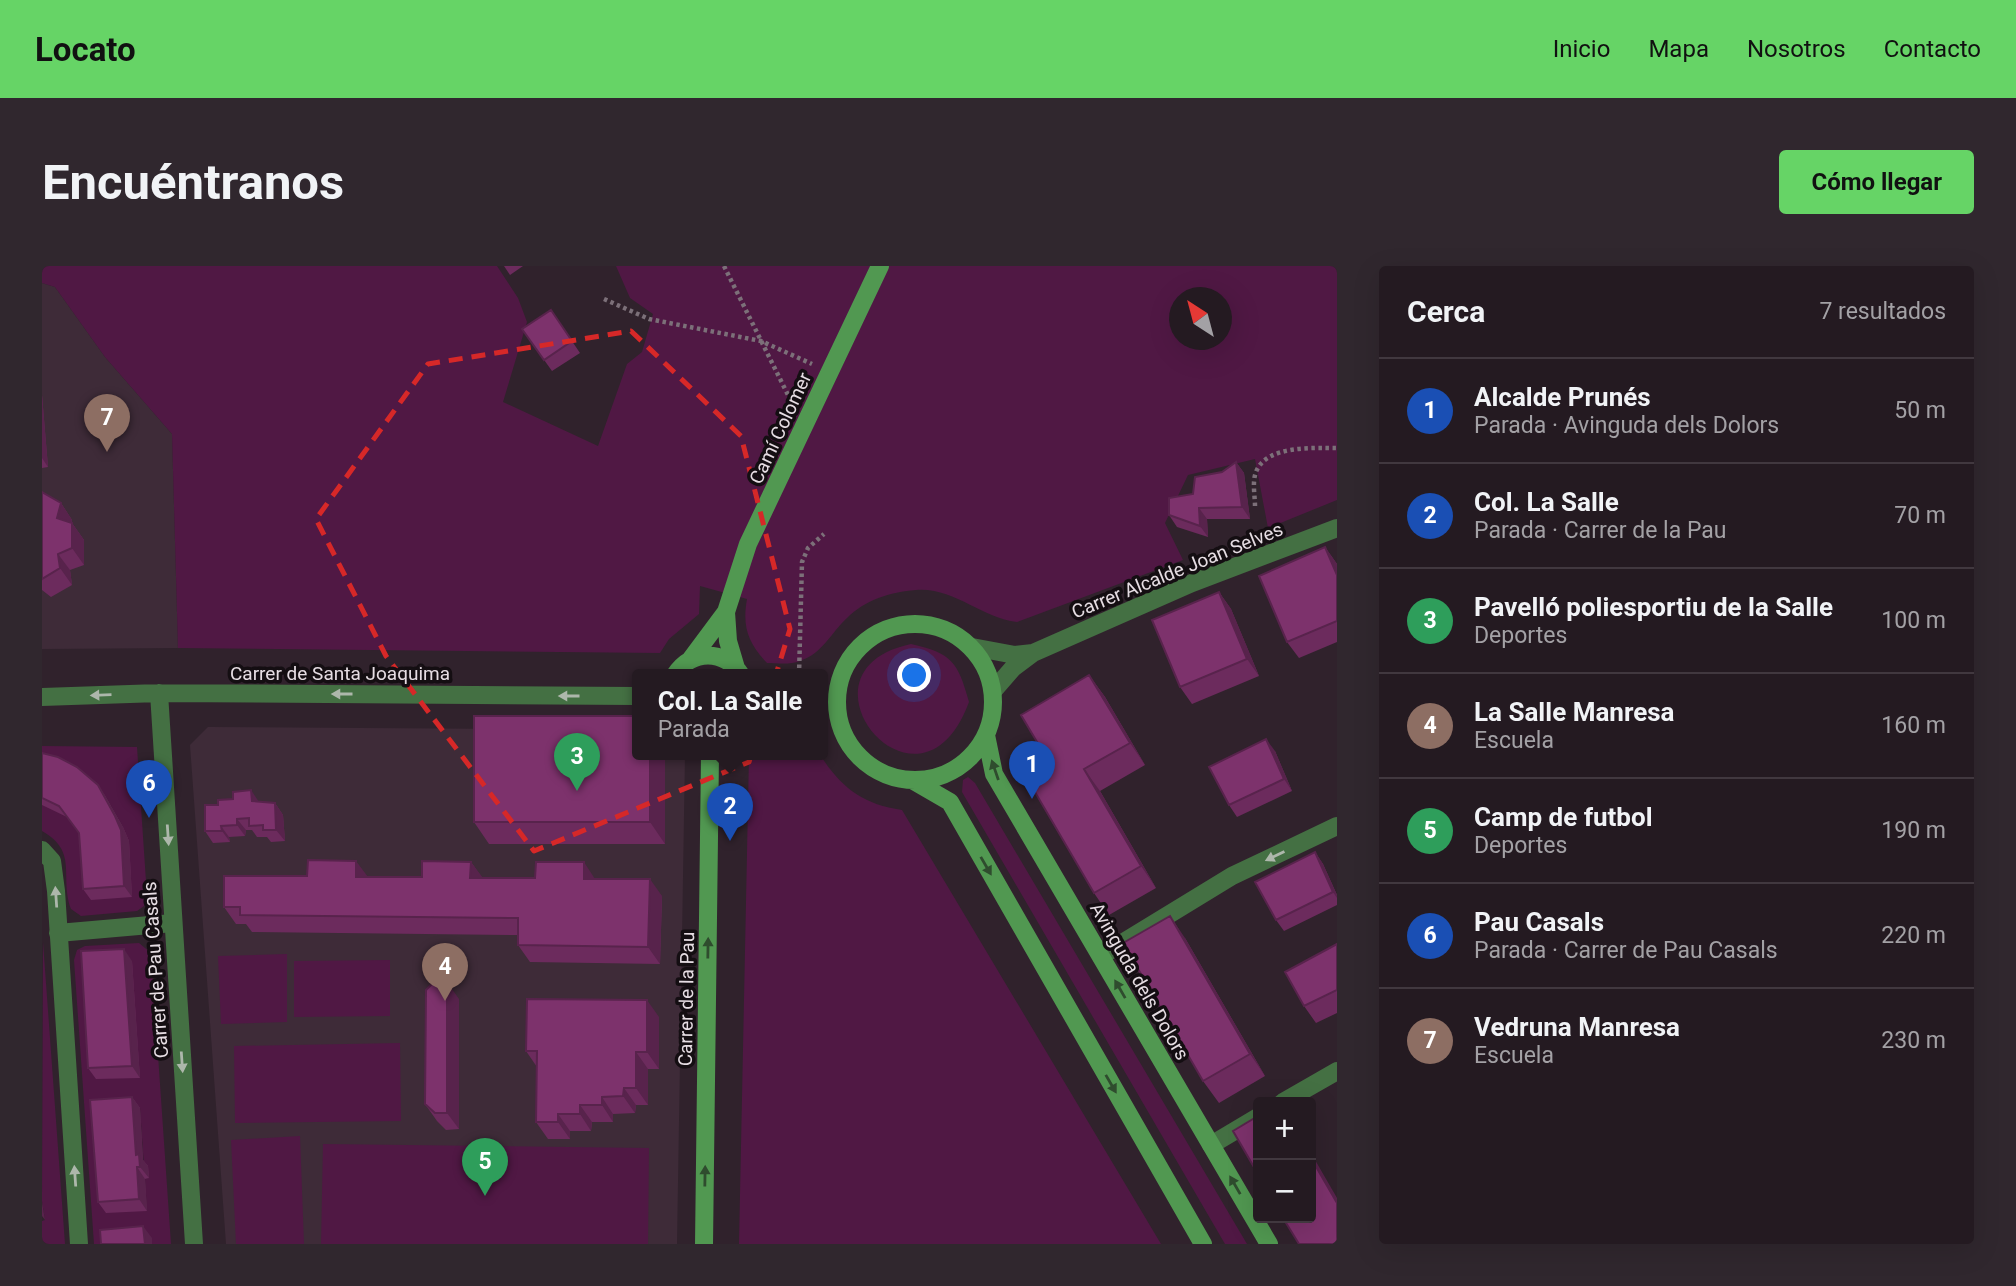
<!DOCTYPE html>
<html lang="es">
<meta charset="utf-8">
<style>
body{margin:0;font-family:Roboto,sans-serif;background:#30272e;color:#f1f3f6}
.controls{position:absolute;right:21px;bottom:21px;display:grid;overflow:hidden;border-radius:7px;box-shadow:0 7px 28px #0002}
.controls button{width:63px;height:63px;display:grid;place-items:center;padding:0;border:0;border-bottom:2px solid #41383f;background:#241a21;color:#f1f3f6;font:35px sans-serif}
.compass{position:absolute;left:1127px;top:21px;width:63px;height:63px;border-radius:50%;background:#241a21;box-shadow:0 7px 28px #0002;rotate:324deg}
.you{position:absolute;left:873px;top:410px;width:24px;height:24px;margin:-18px;border:5px solid #fff;border-radius:50%;background:#1a73e8;box-shadow:0 0 0 10px #1a73e833}
.badge{display:grid;place-items:center;width:46px;height:46px;border-radius:50%;background:#66d466;color:#fff;font-size:23px;font-weight:700}
.pin{position:absolute;translate:-50% -58px;filter:drop-shadow(0 2px 4px #0008)}
.pin::after{content:'';position:absolute;top:37px;width:24px;height:21px;background:inherit;clip-path:polygon(0 0,100% 0,50% 100%)}
.popup{position:absolute;left:590px;top:403px;width:196px;height:91px;box-sizing:border-box;display:grid;place-content:center;border-radius:7px;background:#241a21;filter:drop-shadow(0 2px 5px #0005);font-size:23px;white-space:nowrap;color:#a3a1a5}
.popup b{font-size:26px;color:#f1f3f6}
.popup::after{content:'';position:absolute;left:50%;top:100%;margin-left:-14px;border:14px solid transparent;border-top-color:#241a21}
.list{margin:0;padding:0;list-style:none}
h2{display:flex;justify-content:space-between;align-items:center;height:91px;margin:0;padding:0 28px;font-size:30px}
h2 small{font-size:23px;font-weight:400;color:#a3a1a5}
.list li{display:grid;grid-template-columns:46px 1fr auto;gap:21px;align-items:center;box-sizing:border-box;height:105px;padding:0 28px;border-top:2px solid #41383f}
.list b{display:block;font-size:26px;white-space:nowrap}
.list p{margin:0;font-size:23px;white-space:nowrap;color:#a3a1a5}
.list em{font-size:23px;font-style:normal;color:#a3a1a5}
.map{position:relative;flex:none;width:1295px;height:978px;overflow:hidden;border-radius:7px}
header{display:flex;align-items:center;gap:42px;box-sizing:border-box;height:98px;padding:0 35px;background:#66d466;color:#111}
header strong{font-size:33px}
nav{display:flex;gap:38px;margin-inline-start:auto;font-size:24px}
.intro{display:flex;align-items:center;justify-content:space-between;box-sizing:border-box;height:168px;padding:0 42px}
h1{margin:0;font-size:49px}
.button{padding:18px 32px;border-radius:7px;background:#66d466;color:#111;font-size:24px;font-weight:700}
main{display:flex;gap:42px;padding:0 42px}
aside{flex:1;background:#241a21;border-radius:7px;box-shadow:0 7px 28px #0002}
.map>svg:first-child{display:block}
.built{fill:#3e2b38}
.green{fill:#501844;fill-rule:evenodd}
.lines{fill:none;stroke-linecap:round;stroke-linejoin:round}
.path{stroke:#7c7079;stroke-width:4.5;stroke-dasharray:3.5 3.5;stroke-linecap:butt}
.street{stroke:#447043;stroke-width:18}
.secondary{stroke:#519851;stroke-width:18}
.wall{fill:#6c2b5d}
.shaded-wall{fill:#58234c}
.building{fill:#7d326c;stroke:#58234c;stroke-width:2}
.oneway{fill:#adb7ab}
.oneway2{fill:#2f4c2e}
.marked{fill:none;stroke:#d62828;stroke-width:5;stroke-dasharray:14 9;stroke-linejoin:round}
.labels{text-anchor:middle;stroke-width:7;stroke-linejoin:round;paint-order:stroke}
.street-label{font-size:19px;fill:#e6dde3;stroke:#140e12}
</style>
<header>
<strong>Locato</strong>
<nav><a>Inicio</a><a>Mapa</a><a>Nosotros</a><a>Contacto</a></nav>
</header>
<div class="intro"><h1>Encuéntranos</h1><a class="button">Cómo llegar</a></div>
<main>
<div class="map">
<svg width="1295" height="978" viewBox="0 0 1295 978">
<rect width="100%" height="100%" fill="#30222c"/>
<!-- built -->
<path class="built" d="M0,17L13,21L63,91L130,168L136,382L0,383Z
M166,461L595,464V489H643L635,978H184L148,479Z"/>
<!-- green -->
<path class="green" d="M0,0H455L476,32L485,56L461,136L556,180L585,98L600,86L611,48L588,32L574,0H1295V234L1226,262L1213,193L1146,209L1123,257L1141,294L975,356C939,352 912,321 874,324C848,326 823,334 805,352C788,368 781,387 758,395C748,399 735,397 725,397C706,377 700,361 705,333L658,320L657,348L627,373L618,387L136,382L130,168L63,91L13,21L0,17ZM1138,32H1180V74H1138Z
M869,378C910,387 916,396 927,436C878,570 741,405 869,378Z
M0,480L95,481L105,630L102,640L95,645L39,650L29,643C17,610 37,586 0,565V538L20,547L33,559L81,561L64,531L0,496Z
M707,489H778C800,522 820,538 860,544L1119,978H697Z
M926,511L933,517L1205,978H1183L920,526L921,514Z
M1,676L23,978H0V955L3,954L0,935Z
M97,677L109,687L129,978H52L32,694L35,684L43,680ZM98,842L102,901L106,912L103,913L105,945L57,845Z
M245,688V756L179,758L176,690Z
M348,694V750L252,751V695Z
M358,777L359,855L193,857L192,780Z
M258,870L262,978H194L189,874Z
M281,878L607,882L606,978H279Z"/>
<g class="lines">
<!-- path -->
<path class="path" d="M682,0L750,137
M562,33L607,53L719,75L770,98
M1213,240C1213,230 1210,216 1214,206C1224,179 1271,182 1295,182
M757,409L760,296L766,282L782,268"/>
<!-- street -->
<path class="street" d="M930,381L973,389L991,387
M951,425L971,402L991,387L1150,317L1295,262
M117,427L152,978
M0,431L117,427L595,430
M0,584L10,595L14,625L37,978
M16,667L131,657
M1059,690L1190,610L1295,560
M1241,836L1295,805
M1169,879L1216,851"/>
<!-- secondary -->
<path class="secondary" d="M684,346L686,375L694,402
M795 436a78 78 0 1 1 156 0a78 78 0 1 1-156 0Z
M649,393L684,346L706,278L838,0
M633,409C650,383 682,383 699,409
M944,469L952,508L1227,978
M870,514L908,536L1161,978
M662,978L668,489"/>
</g>
<!-- wall -->
<path class="wall" d="M462,0H481L468,9Z
M509,44L538,87L510,105L480,63Z
M0,129L6,201L0,202Z
M1194,196L1202,207L1208,253H1165L1166,271L1135,261L1127,249L1151,228Z
M0,226L19,237L30,254V257L42,274V299L28,304L30,319L9,331L0,324Z
M1283,281L1295,298V376L1257,392L1245,376Z
M1177,326L1189,343L1217,410L1150,438L1138,421Z
M1047,409L1063,431L1103,499L1058,525L1114,622L1067,649L1052,627L1007,496Z
M1233,485L1250,525L1195,551L1187,539Z
M0,487L56,519L64,531L81,561L87,575L90,631L49,634L41,623L37,567L25,551L0,539Z
M595,489H623V578H447L432,556Z
M217,536L233,537L241,549L243,575L229,576L225,571H215L210,564H204L203,570L187,571L188,576L171,577L163,565Z
M1273,586L1281,598L1295,629V639L1242,665L1234,654Z
M429,596L440,612L553,613L620,630L618,698L488,696L476,679V669L210,666L204,658H194L182,641L325,611H380Z
M1143,672L1223,810L1177,837L1161,815Z
M1295,678V747L1274,757L1262,740Z
M90,695L98,812L54,813L46,802Z
M417,733V863L404,864L395,855L383,838Z
M617,751V803H606V839H594L593,847L571,848V856H550L549,865H528V873H506L494,856L495,801L484,785Z
M90,831L98,842L101,894L106,900L107,912L103,913L105,945L64,947L56,936Z"/>
<!-- shaded-wall -->
<path class="shaded-wall" d="M0,129L6,201L0,192Z
M1194,196L1202,207L1208,253L1200,241Z
M19,237L30,254L27,269L15,252Z
M1157,242L1165,253L1166,271L1158,260Z
M30,257L42,274V299L30,282Z
M1283,281L1295,298V309Z
M16,288L28,304L30,319L18,302Z
M1177,326L1189,343L1217,410L1205,393Z
M1047,409L1063,431L1103,499L1088,477Z
M1224,473L1233,485L1250,525L1242,513Z
M608,489H623V578L608,556Z
M1042,503L1058,525L1114,622L1099,600Z
M56,519L81,561L87,575L90,631L82,620Z
M209,524L217,536L210,535Z
M233,537L241,549L243,575L234,564Z
M195,553L204,564L203,570L195,559Z
M179,560L187,571L188,576L180,565Z
M1273,586L1281,598L1295,629V632L1291,626Z
M314,595L326,611H314Z
M429,596L441,612H428Z
M542,596L553,613H542Z
M608,613L620,630L618,698L606,681Z
M1128,650L1143,672L1223,810L1208,788Z
M82,683L90,695L98,812L90,800Z
M405,716L417,733V863L405,847Z
M605,734L617,751V803L605,786Z
M594,786L606,803V839L594,822Z
M582,822L594,839L593,847L581,830Z
M90,831L98,842L101,894L106,900L107,912L98,901L94,889Z
M560,831L571,848V856L560,839Z
M538,839L550,856L549,865L538,848Z
M516,848L528,865V873L516,856Z
M1269,887L1295,932V937L1269,892Z
M95,901L103,913L105,945L97,933Z
M0,936L3,954L0,950Z
M101,960L110,972V978H103Z"/>
<!-- building -->
<path class="building" d="M509,44L530,75L502,94L480,63Z
M1194,196L1200,241L1157,242L1158,260L1127,249V232L1151,228L1153,211L1180,206Z
M0,226L19,237L15,252L30,257V282L16,288L18,302L0,313Z
M1283,281L1295,309V355L1245,376L1217,310Z
M1177,326L1205,393L1138,421L1110,354Z
M1047,409L1088,477L1042,503L1099,600L1052,627L983,509L1007,496L979,449Z
M432,450H595V489H608V556H432Z
M1224,473L1242,513L1187,539L1167,501Z
M0,487L16,491L35,501L56,519L73,550L79,564L82,620L41,623L37,567L17,540L0,532Z
M209,524L210,535L233,537L234,564H221V559L207,560V552L195,553V559L179,560L180,565H163V539H176V534L191,533V526Z
M1273,586L1291,626L1234,654L1213,616Z
M266,594L314,595V611H380V595L429,596L428,612H493L494,596H542V613H608L606,681L476,679V652L198,649V641H182V610H265Z
M1128,650L1208,788L1161,815L1081,677Z
M1295,678V724L1262,740L1243,706Z
M82,683L90,800L46,802L39,685Z
M395,713L405,716V847H393L383,838L384,724Z
M485,733L605,734V786H594V822H582L581,830L560,831V839H538V848H516V856H494L495,785H484Z
M90,831L94,889L97,888L98,901H95L97,933L56,936L48,834Z
M1216,850V908L1191,865Z
M1269,892L1295,937V978H1257L1241,952H1269Z
M101,960L103,978H59L58,964Z"/>
<!-- one-way arrows -->
<defs><path id="oneway-solid" d="M-6-.8H1V-3.2L6.5 0L1 3.2V.8H-6Z" transform="scale(1.75)"/></defs>
<g class="oneway">
<use href="#oneway-solid" transform="translate(300 428) rotate(-180)"/>
<use href="#oneway-solid" transform="translate(59 429) rotate(178)"/>
<use href="#oneway-solid" transform="translate(527 430) rotate(-180)"/>
<use href="#oneway-solid" transform="translate(126 569) rotate(86)"/>
<use href="#oneway-solid" transform="translate(1233 590) rotate(154)"/>
<use href="#oneway-solid" transform="translate(14 631) rotate(-94)"/>
<use href="#oneway-solid" transform="translate(140 796) rotate(86)"/>
<use href="#oneway-solid" transform="translate(33 910) rotate(-94)"/>
</g>
<g class="oneway2">
<use href="#oneway-solid" transform="translate(953 504) rotate(-109)"/>
<use href="#oneway-solid" transform="translate(944 600) rotate(60)"/>
<use href="#oneway-solid" transform="translate(666 682) rotate(-89)"/>
<use href="#oneway-solid" transform="translate(1078 723) rotate(-120)"/>
<use href="#oneway-solid" transform="translate(1069 818) rotate(60)"/>
<use href="#oneway-solid" transform="translate(663 910) rotate(-89)"/>
<use href="#oneway-solid" transform="translate(1193 919) rotate(-120)"/>
</g>
<!-- marked area -->
<path class="marked" d="M589,65L699,170L748,363L707,496L492,585L344,390L274,253L386,98Z"/>
<g class="labels">
<!-- street labels -->
<g class="street-label">
<text transform="translate(738 162) rotate(-65)" y="7">Camí Colomer</text>
<text transform="translate(1135 304) rotate(-22)" y="7">Carrer Alcalde Joan Selves</text>
<text x="298" y="414">Carrer de Santa Joaquima</text>
<text transform="translate(113 704) rotate(-94)" y="7">Carrer de Pau Casals</text>
<text transform="translate(1098 715) rotate(60)" y="7">Avinguda dels Dolors</text>
<text transform="translate(644 733) rotate(-89)" y="7">Carrer de la Pau</text>
</g>
</g>
</svg>
<div class="controls">
<button>+</button>
<button>−</button>
</div>
<svg class="compass" viewBox="-18 -18 36 36"><path d="M0-13l5 13h-10z" fill="#e53935"/><path d="M0 13l5-13h-10z" fill="#a3a1a5"/></svg>
<div class="you"></div>
<div class="pin badge" style="left:990px;top:533px;background:#1a4fb4">1</div>
<div class="pin badge" style="left:688px;top:575px;background:#1a4fb4">2</div>
<div class="popup"><b>Col. La Salle</b>Parada</div>
<div class="pin badge" style="left:535px;top:525px;background:#2e9e5b">3</div>
<div class="pin badge" style="left:403px;top:735px;background:#8d6e63">4</div>
<div class="pin badge" style="left:443px;top:930px;background:#2e9e5b">5</div>
<div class="pin badge" style="left:107px;top:552px;background:#1a4fb4">6</div>
<div class="pin badge" style="left:65px;top:186px;background:#8d6e63">7</div>
</div>
<aside>
<h2>Cerca<small>7 resultados</small></h2>
<ul class="list">
<li><span class="badge" style="background:#1a4fb4">1</span><div><b>Alcalde Prunés</b><p>Parada · Avinguda dels Dolors</p></div><em>50 m</em></li>
<li><span class="badge" style="background:#1a4fb4">2</span><div><b>Col. La Salle</b><p>Parada · Carrer de la Pau</p></div><em>70 m</em></li>
<li><span class="badge" style="background:#2e9e5b">3</span><div><b>Pavelló poliesportiu de la Salle</b><p>Deportes</p></div><em>100 m</em></li>
<li><span class="badge" style="background:#8d6e63">4</span><div><b>La Salle Manresa</b><p>Escuela</p></div><em>160 m</em></li>
<li><span class="badge" style="background:#2e9e5b">5</span><div><b>Camp de futbol</b><p>Deportes</p></div><em>190 m</em></li>
<li><span class="badge" style="background:#1a4fb4">6</span><div><b>Pau Casals</b><p>Parada · Carrer de Pau Casals</p></div><em>220 m</em></li>
<li><span class="badge" style="background:#8d6e63">7</span><div><b>Vedruna Manresa</b><p>Escuela</p></div><em>230 m</em></li>
</ul>
</aside>
</main>
